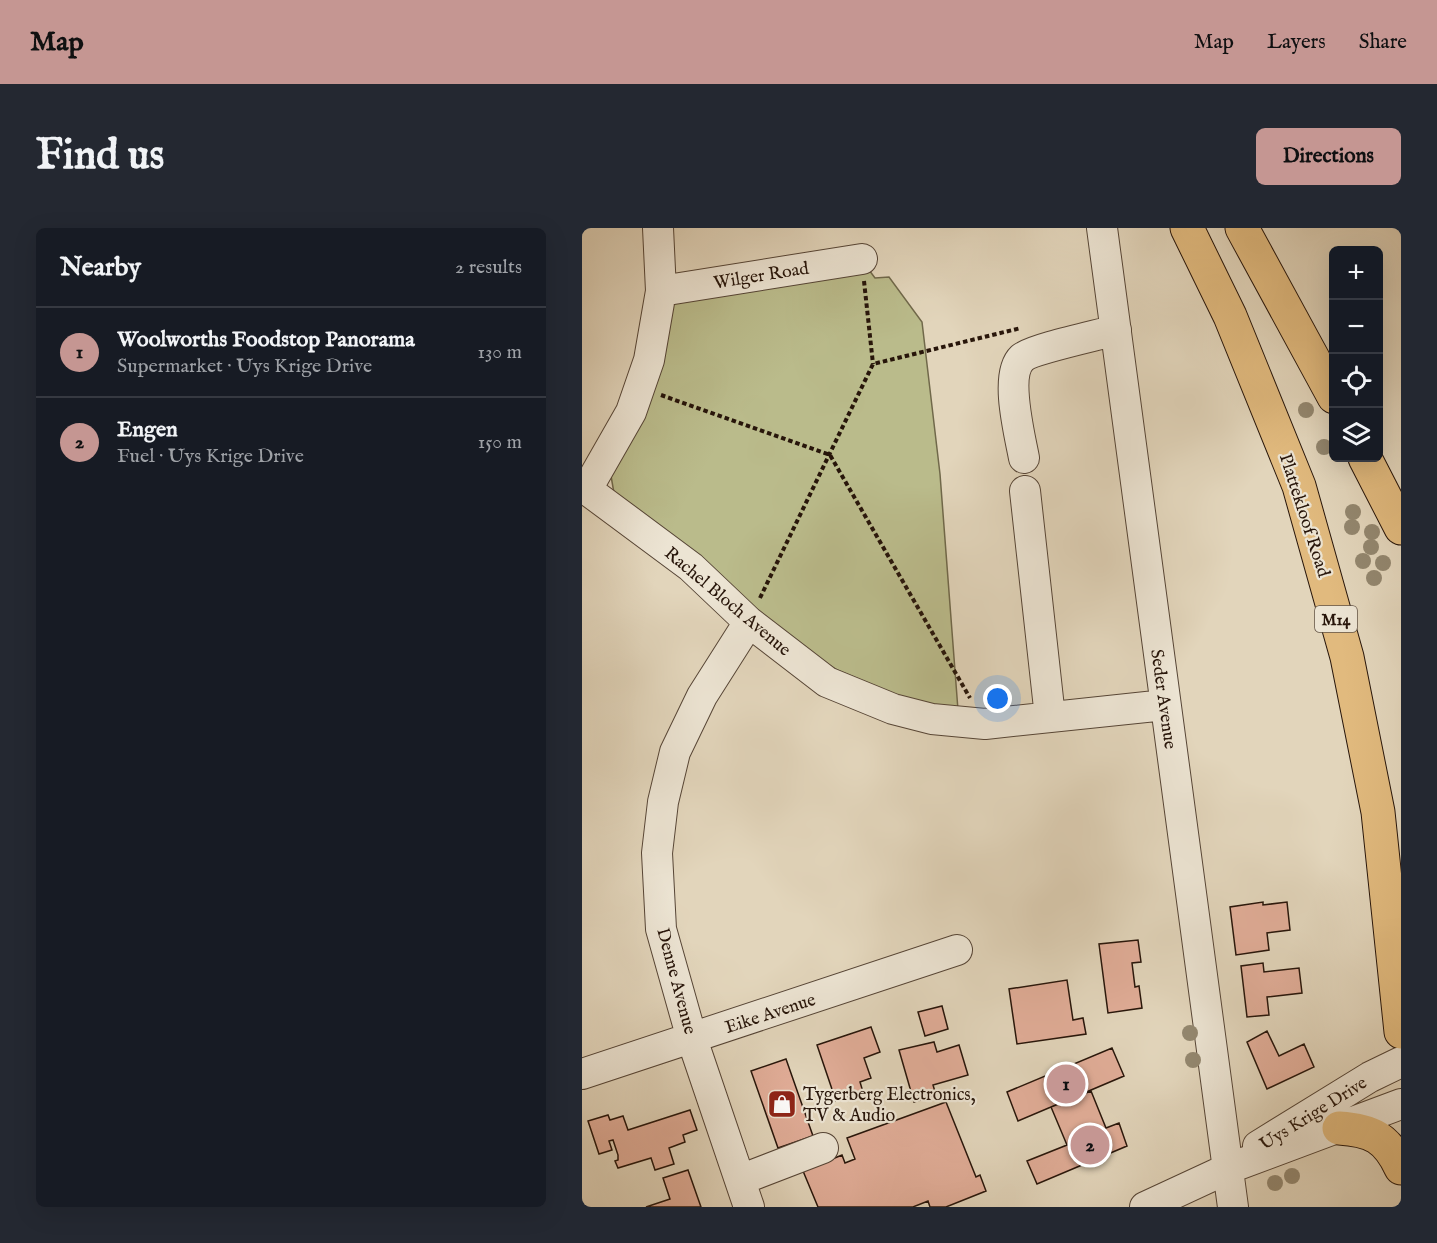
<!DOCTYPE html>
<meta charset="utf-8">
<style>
body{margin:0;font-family:"IM FELL English",serif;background:#242831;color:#f1f3f6}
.controls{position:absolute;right:18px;top:18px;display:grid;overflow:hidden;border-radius:9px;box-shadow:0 6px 24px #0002}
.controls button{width:54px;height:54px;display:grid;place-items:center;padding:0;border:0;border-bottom:2px solid #363941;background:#171b24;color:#f1f3f6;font:30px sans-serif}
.you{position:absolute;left:416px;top:471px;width:21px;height:21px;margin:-15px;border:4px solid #fff;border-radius:50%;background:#1a73e8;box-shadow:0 0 0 9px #1a73e833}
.badge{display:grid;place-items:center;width:39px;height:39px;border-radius:50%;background:#c59692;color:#111;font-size:20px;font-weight:700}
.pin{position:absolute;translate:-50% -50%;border:3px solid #fff;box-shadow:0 2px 6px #0006}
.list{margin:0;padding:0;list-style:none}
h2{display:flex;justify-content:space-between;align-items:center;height:78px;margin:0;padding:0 24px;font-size:26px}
h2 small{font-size:20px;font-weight:400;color:#9ea1a6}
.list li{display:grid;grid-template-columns:39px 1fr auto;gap:18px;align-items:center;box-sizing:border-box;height:90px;padding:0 24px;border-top:2px solid #363941}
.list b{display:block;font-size:22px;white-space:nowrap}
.list p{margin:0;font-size:20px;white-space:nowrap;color:#9ea1a6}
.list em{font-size:20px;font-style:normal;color:#9ea1a6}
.icon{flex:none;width:33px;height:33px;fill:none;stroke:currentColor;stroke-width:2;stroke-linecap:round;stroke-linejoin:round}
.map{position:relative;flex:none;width:819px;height:979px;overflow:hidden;border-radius:9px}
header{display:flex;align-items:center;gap:36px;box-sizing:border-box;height:84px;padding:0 30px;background:#c59692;color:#111}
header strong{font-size:28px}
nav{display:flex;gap:33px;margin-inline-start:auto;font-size:21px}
.intro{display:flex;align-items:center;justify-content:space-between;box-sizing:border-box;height:144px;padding:0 36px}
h1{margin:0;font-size:42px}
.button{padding:15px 27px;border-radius:9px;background:#c59692;color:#111;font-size:21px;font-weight:700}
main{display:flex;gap:36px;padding:0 36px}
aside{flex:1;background:#171b24;border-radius:9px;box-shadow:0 6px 24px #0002}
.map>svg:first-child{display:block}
.green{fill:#babb8b;stroke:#70684a;stroke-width:1.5}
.building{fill:#e1ad98;stroke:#27150a;stroke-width:1.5}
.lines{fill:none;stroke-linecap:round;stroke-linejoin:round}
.minor-casing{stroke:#564536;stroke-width:32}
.major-casing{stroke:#27150a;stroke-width:35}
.path{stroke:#27150a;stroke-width:4;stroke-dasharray:4.5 3;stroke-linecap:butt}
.minor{stroke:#ece4d3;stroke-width:30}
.major{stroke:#e1ba7e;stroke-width:33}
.tree{fill:#93876f}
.labels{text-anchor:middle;stroke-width:4.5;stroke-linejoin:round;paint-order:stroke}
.shield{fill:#ece4d3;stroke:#625346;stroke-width:1.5}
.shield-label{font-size:16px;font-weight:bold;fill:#27150a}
.street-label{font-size:18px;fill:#27150a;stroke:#ece4d3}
.poi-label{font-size:18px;fill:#27150a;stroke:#ece4d3;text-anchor:start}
</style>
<header>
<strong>Map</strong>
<nav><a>Map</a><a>Layers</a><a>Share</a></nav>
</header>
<div class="intro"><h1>Find us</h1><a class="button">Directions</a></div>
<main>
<aside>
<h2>Nearby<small>2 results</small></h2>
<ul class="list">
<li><span class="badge">1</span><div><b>Woolworths Foodstop Panorama</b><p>Supermarket · Uys Krige Drive</p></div><em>130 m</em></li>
<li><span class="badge">2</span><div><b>Engen</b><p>Fuel · Uys Krige Drive</p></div><em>150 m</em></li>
</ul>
</aside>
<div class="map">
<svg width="819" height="979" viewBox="0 0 819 979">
<rect width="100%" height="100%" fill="#e2d5bb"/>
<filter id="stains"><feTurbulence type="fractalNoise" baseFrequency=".00333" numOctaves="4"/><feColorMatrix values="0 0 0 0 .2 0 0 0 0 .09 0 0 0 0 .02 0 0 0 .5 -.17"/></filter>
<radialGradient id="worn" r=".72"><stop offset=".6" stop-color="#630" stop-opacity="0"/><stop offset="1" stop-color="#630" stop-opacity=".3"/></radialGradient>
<!-- green -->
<path class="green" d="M287,42L293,50L307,49L340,94L358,246L376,482L326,472L255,442L232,428L32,265L29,248L90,77L97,73Z"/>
<!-- building -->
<path class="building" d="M681,674V677L705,674L708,702L685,705L687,722L654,727L648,679Z
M556,712L559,734L550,735L553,759L557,758L560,780L526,785L517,716Z
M681,735L682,744L717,740L720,765L685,769L687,787L665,789L659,738Z
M485,752L491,792L501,790L504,806L435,816L427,761Z
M360,778L366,801L343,808L336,784Z
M289,799L298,824L282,830L289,850L278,854L281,864L254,873L235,817Z
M685,803L697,828L722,816L732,839L685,861L665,814Z
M352,814L355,824L377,817L386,847L351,857L354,867L332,874L317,822Z
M530,820L542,848L436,893L425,864Z
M204,831L231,908L196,920L169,843Z
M509,863L524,900L537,895L545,918L455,956L445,933L485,917L469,879Z
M364,874L394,949L398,947L404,963L364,979H348L346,973L331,979H236L221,943L260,927L263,935L273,931L265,910Z
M108,882L115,902L101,907L103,914L87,920L92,936L73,942L69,930L36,940L33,933L36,932V927L31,912L27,913L30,922L17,926L6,893L26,887L28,892L41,888L46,902Z
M106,942L119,979H64L88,971L81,950Z"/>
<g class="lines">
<!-- minor casing -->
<g class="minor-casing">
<path id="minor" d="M520,0L651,979
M79,63L280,31
M442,230C438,208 422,147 440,130C450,121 517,107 534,102
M0,258L109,339L167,394L245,454L311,481L350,491L403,496L583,477
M5,261L49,184L67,132L79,63L76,0
M443,263L468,489
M167,394L120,468L93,524L81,574L75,625L79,701L110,811L167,979
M0,846L375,722
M676,918L788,849L819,834
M158,952L241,920
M563,979L645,941L819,876"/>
</g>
<!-- major casing -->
<g class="major-casing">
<path id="major" d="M605,0L648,88L717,258L765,429L796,584L819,804
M660,0L752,169
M783,230L819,300
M757,900C790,902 805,910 819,940"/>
</g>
<!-- path -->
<path class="path" d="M282,53L291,136
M79,167L248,227L388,470
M178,370L291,136L439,100"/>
<!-- minor -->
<use href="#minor" class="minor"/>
<!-- major -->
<use href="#major" class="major"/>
</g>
<!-- trees -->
<g class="tree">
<circle cx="724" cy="182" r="8"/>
<circle cx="742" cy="219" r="8"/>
<circle cx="771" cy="284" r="8"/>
<circle cx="770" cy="299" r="8"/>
<circle cx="790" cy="304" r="8"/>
<circle cx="789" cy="319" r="8"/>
<circle cx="781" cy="333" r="8"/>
<circle cx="801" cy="335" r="8"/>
<circle cx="792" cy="350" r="8"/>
<circle cx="608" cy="805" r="8"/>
<circle cx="611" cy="832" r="8"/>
<circle cx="710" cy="948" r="8"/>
<circle cx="693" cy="955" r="8"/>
</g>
<!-- icons -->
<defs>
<g id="shop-square" transform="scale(1.5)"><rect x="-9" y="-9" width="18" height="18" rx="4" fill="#8f2418" stroke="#ece4d3"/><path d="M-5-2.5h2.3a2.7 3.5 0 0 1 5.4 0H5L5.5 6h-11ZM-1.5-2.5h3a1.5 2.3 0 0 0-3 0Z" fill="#fff"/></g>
</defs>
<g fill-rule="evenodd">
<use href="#shop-square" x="200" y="876"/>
</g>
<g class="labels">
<!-- shield labels -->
<rect class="shield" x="733" y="378" width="42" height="26" rx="4.5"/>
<g class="shield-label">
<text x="754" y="397">M14</text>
</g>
<!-- street labels -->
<g class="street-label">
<text transform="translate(179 47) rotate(-9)" y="6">Wilger Road</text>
<text transform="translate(723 287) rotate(72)" y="6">Plattekloof Road</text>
<text transform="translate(146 373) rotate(40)" y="6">Rachel Bloch Avenue</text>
<text transform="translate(582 471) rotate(82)" y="6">Seder Avenue</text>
<text transform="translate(95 753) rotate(75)" y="6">Denne Avenue</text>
<text transform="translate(188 785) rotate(-18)" y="6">Eike Avenue</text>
<text transform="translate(731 885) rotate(-32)" y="6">Uys Krige Drive</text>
</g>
<!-- poi labels -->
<g class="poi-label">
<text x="221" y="872">Tygerberg Electronics,<tspan x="221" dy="21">TV &amp; Audio</tspan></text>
</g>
</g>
<rect width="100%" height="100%" filter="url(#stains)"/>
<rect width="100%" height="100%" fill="url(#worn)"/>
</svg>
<div class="controls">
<button>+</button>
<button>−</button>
<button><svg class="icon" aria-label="locate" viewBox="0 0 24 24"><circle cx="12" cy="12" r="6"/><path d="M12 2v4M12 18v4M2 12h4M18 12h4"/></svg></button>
<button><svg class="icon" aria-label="layers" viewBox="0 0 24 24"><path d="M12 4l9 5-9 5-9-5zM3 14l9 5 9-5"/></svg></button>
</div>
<div class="you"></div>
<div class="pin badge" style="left:484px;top:856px">1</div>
<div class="pin badge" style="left:508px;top:917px">2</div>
</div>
</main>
